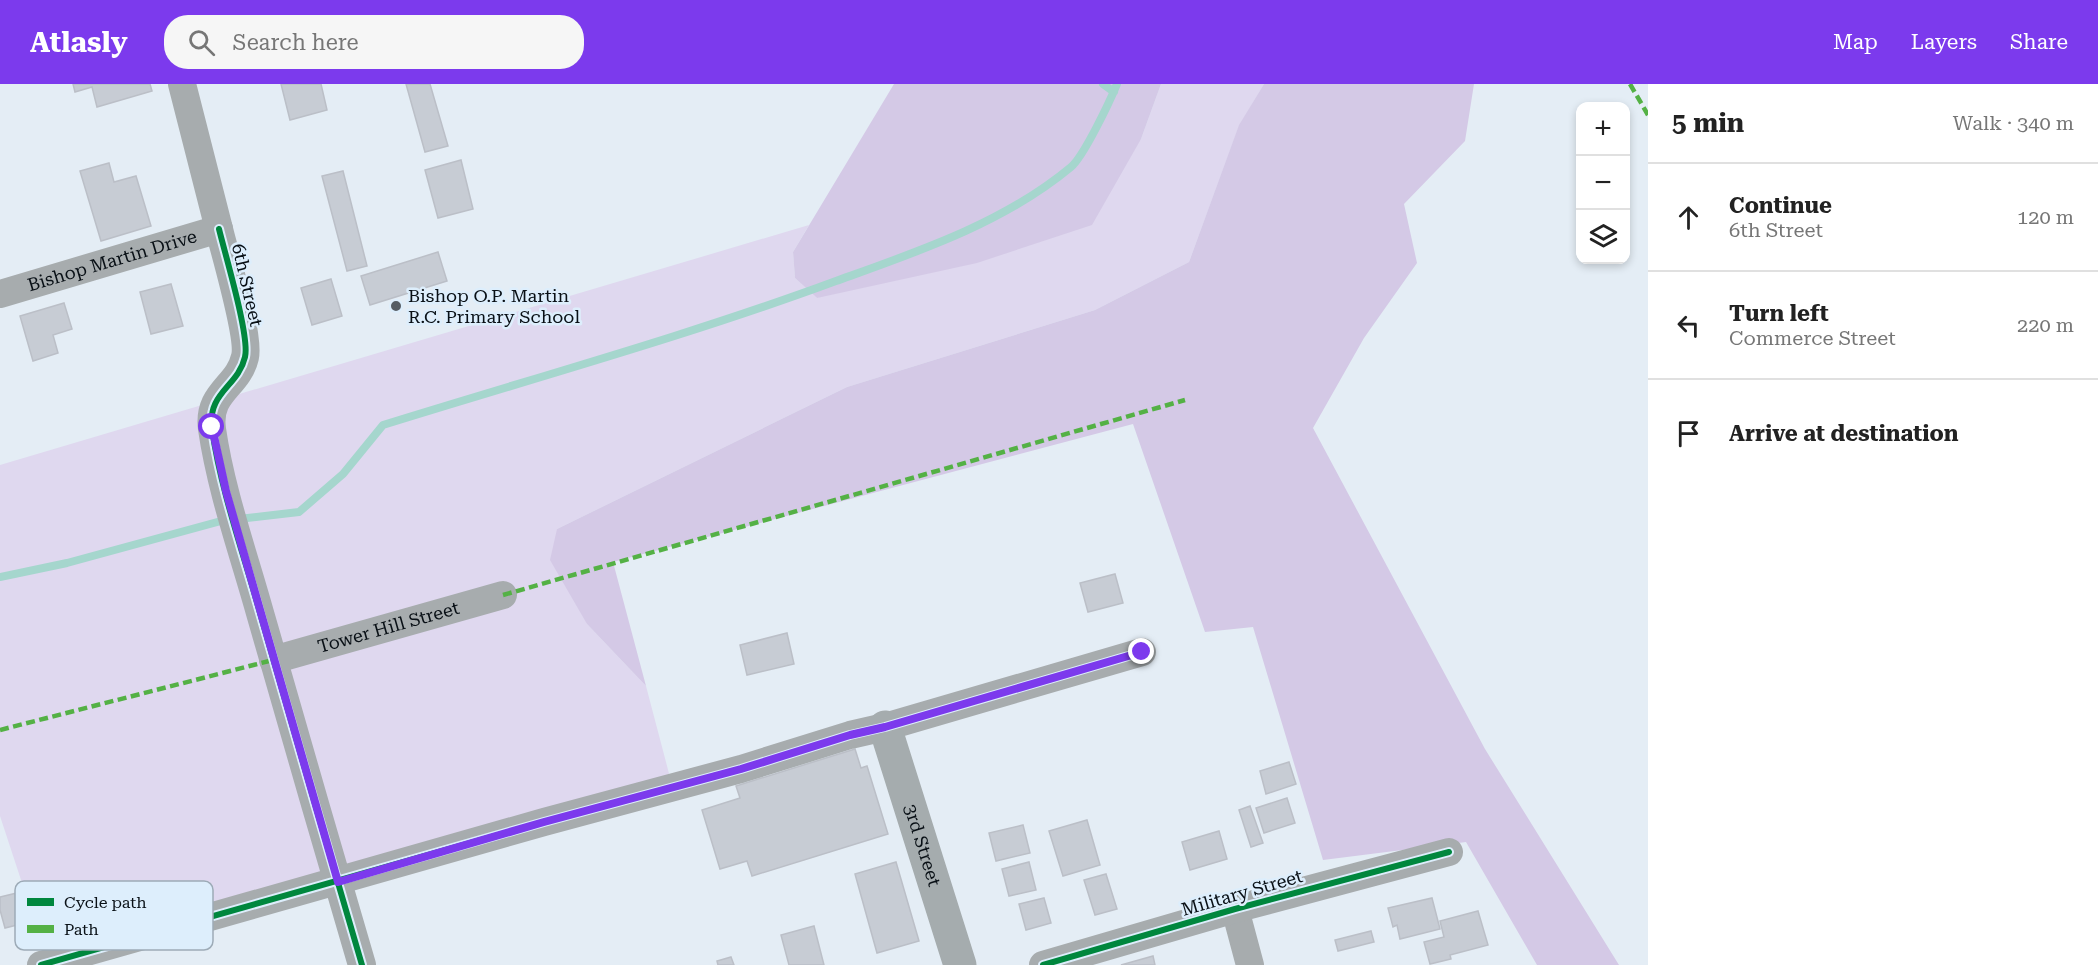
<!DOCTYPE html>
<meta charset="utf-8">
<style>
body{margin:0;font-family:"Roboto Serif",serif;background:#f6f6f6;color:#222}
.controls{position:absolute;right:18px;top:18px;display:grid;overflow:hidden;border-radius:12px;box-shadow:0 3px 9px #0003}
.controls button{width:54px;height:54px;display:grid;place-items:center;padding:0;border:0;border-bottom:2px solid #e0e0e0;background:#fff;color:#222;font:30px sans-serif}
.stop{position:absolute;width:18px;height:18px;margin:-14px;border:4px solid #7c3aed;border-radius:50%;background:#fff}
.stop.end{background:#7c3aed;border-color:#fff;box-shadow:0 2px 6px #0008}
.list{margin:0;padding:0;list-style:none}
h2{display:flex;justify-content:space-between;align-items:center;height:78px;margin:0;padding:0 24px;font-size:26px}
h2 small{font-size:20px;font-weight:400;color:#767676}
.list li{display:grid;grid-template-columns:39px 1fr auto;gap:18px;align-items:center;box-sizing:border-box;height:108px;padding:0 24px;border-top:2px solid #e0e0e0}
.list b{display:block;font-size:22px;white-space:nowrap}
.list p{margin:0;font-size:20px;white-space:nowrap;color:#767676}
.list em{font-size:20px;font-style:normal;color:#767676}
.icon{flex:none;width:33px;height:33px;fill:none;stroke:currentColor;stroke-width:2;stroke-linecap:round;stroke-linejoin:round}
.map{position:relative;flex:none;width:1648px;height:881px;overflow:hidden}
header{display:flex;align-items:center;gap:36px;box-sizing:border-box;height:84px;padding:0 30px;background:#7c3aed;color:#fff}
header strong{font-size:28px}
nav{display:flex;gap:33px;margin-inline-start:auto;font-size:21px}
.search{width:420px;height:54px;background:#f6f6f6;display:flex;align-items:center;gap:15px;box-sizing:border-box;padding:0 21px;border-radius:24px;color:#767676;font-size:22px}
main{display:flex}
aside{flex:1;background:#fff}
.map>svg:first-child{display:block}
.green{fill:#dfd8ef}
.forest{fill:#d4c9e6}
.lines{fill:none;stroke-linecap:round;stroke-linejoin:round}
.stream{stroke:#a5d6cd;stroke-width:8}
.building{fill:#c7ccd4;stroke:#bbbfc7;stroke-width:1.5}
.street{stroke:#a7acae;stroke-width:28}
.secondary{stroke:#a5acae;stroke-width:33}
.quiet{stroke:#54b145;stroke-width:4.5;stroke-dasharray:9 4.5;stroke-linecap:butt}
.cycleway-casing{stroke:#ddeefc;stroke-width:10}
.cycleway{stroke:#00873e;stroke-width:6}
.route{stroke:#7c3aed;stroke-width:8}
.poi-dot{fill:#565d64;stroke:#ddeefc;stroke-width:2}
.labels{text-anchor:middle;stroke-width:5;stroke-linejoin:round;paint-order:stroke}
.street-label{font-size:18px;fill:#091016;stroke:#ddeefc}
.poi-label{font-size:18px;fill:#091016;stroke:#ddeefc;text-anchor:start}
.key{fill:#ddeefc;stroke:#9dabb7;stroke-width:1.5}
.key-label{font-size:16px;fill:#091016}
</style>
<header>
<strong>Atlasly</strong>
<div class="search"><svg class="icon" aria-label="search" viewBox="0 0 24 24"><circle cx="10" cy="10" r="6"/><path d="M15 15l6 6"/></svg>Search here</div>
<nav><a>Map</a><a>Layers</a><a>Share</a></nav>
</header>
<main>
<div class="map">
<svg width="1648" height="881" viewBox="0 0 1648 881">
<rect width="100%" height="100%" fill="#e4edf5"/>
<!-- green -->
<path class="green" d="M1161,0H1264L1239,42L1189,178L1095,226L847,303L557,445L587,540L646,602L672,701L44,866L0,732V381L809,141L793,168L795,194L817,214L1141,55Z"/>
<!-- forest -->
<path class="forest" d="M894,0H1161L1141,55L1092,141L977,179L817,214L795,194L793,168Z
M1264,0H1474L1465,57L1404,120L1417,179L1364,254L1313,344L1485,665L1619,881H1537L1466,758L1323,776L1253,543L1205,548L1133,340L613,478L646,602L587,540L550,476L557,445L847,303L1095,226L1189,178L1239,41Z"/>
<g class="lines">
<!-- stream -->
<path class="stream" d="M1103,0L1114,8
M0,493L67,479L221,437L299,428L343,390L383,341C534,294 687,252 836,197C917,168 1004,139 1071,83C1084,72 1110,17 1117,0"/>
</g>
<!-- building -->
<path class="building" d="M73,0H150L152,7L97,23L92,3L75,8Z
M281,0H321L327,26L290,36Z
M406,0H430L448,62L425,68Z
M461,76L473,125L438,134L425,86Z
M109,79L114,98L136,92L151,142L101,157L80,87Z
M343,87L367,182L347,187L322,92Z
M438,168L447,197L370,221L361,192Z
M331,195L342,232L312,241L301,204Z
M171,200L183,242L151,250L140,208Z
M64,219L72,245L53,251L58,269L33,277L20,232Z
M1115,490L1123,519L1088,528L1080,499Z
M787,549L794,580L747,591L740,561Z
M855,665L861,684L867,682L888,750L752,792L747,777L720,785L702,726L740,714L736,702Z
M1289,678L1296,700L1266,710L1260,687Z
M1287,714L1295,739L1264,749L1256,724Z
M1250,722L1263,759L1251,763L1239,726Z
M1087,736L1100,781L1063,792L1049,747Z
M1023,741L1030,769L996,777L989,749Z
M1219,747L1227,775L1190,786L1182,758Z
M896,778L919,857L877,869L855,790Z
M1029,778L1036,806L1009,812L1002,785Z
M1106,790L1117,825L1095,831L1084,796Z
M21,808L29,838L5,844L0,826V813Z
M1044,814L1051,839L1026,846L1019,820Z
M1432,814L1440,845L1400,855L1397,841L1393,843L1388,824Z
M1478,827L1488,861L1450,871L1451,875L1430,880L1424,858L1444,853L1440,837Z
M814,842L824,881H789L781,851Z
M1371,847L1374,858L1338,867L1335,856Z
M1153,872L1155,881H1121Z
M731,873L734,881H718L717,877Z"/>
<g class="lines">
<!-- street -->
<g class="street">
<path d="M219,145C225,170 250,253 245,273C238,303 207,308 212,345C221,407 243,468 260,529C293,646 328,764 362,881"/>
<path id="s1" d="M0,210L219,145L182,0"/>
<path id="s2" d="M273,576L503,511"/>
<path d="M1235,825L1250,881"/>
<path d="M41,881L544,738L741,685L850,651L885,643L1142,568"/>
<path d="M1043,881L1235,825L1449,768"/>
</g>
<!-- secondary -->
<path class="secondary" id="s3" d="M885,643L960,881"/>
<!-- quiet -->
<path class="quiet" d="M1630,0L1648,31
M503,511L1185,316
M0,646L273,576"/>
<!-- cycleway casing -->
<g class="cycleway-casing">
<path id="cycleway" d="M219,145C225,170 250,253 245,273C238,303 207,308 212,345C221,407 243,468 260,529C293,646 328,764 362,881
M41,881L544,738L741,685L850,651L885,643L1142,568
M1043,881L1235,825L1449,768"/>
</g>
<!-- cycleway -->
<use href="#cycleway" class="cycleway"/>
</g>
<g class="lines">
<!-- route -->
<path class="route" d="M212,343L226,407L338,798L544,738L741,685L850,651L885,643L1142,568"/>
</g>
<!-- markers -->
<circle class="poi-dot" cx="396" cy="222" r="6"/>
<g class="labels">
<!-- street labels -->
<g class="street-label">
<text dy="6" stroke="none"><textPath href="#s1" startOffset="117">Bishop Martin Drive</textPath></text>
<text transform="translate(247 201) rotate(77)" y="6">6th Street</text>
<text dy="6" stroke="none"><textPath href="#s2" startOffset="120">Tower Hill Street</textPath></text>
<text dy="6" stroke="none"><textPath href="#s3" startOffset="124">3rd Street</textPath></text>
<text transform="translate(1242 809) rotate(-16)" y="6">Military Street</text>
</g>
<!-- poi labels -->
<g class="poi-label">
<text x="408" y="218">Bishop O.P. Martin<tspan x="408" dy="21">R.C. Primary School</tspan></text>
</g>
</g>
<!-- legend -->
<rect x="15" y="797" width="198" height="69" rx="9" class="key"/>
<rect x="27" y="814" width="27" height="8" fill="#00873e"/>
<rect x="27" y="841" width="27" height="8" fill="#54b145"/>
<g class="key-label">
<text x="64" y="824">Cycle path</text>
<text x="64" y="851">Path</text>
</g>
</svg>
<div class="controls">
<button>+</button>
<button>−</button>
<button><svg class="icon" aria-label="layers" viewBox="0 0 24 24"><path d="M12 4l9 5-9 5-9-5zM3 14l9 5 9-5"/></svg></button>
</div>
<div class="stop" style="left:212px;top:343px"></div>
<div class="stop end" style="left:1142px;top:568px"></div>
</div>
<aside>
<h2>5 min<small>Walk · 340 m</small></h2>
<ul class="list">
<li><svg class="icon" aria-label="ahead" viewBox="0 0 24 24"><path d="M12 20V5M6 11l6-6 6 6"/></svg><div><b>Continue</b><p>6th Street</p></div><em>120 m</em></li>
<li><svg class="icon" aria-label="left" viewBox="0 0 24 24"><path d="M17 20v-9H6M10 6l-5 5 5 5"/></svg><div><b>Turn left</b><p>Commerce Street</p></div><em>220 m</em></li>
<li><svg class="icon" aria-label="arrive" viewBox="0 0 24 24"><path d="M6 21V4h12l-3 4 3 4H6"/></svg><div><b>Arrive at destination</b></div></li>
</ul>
</aside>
</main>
